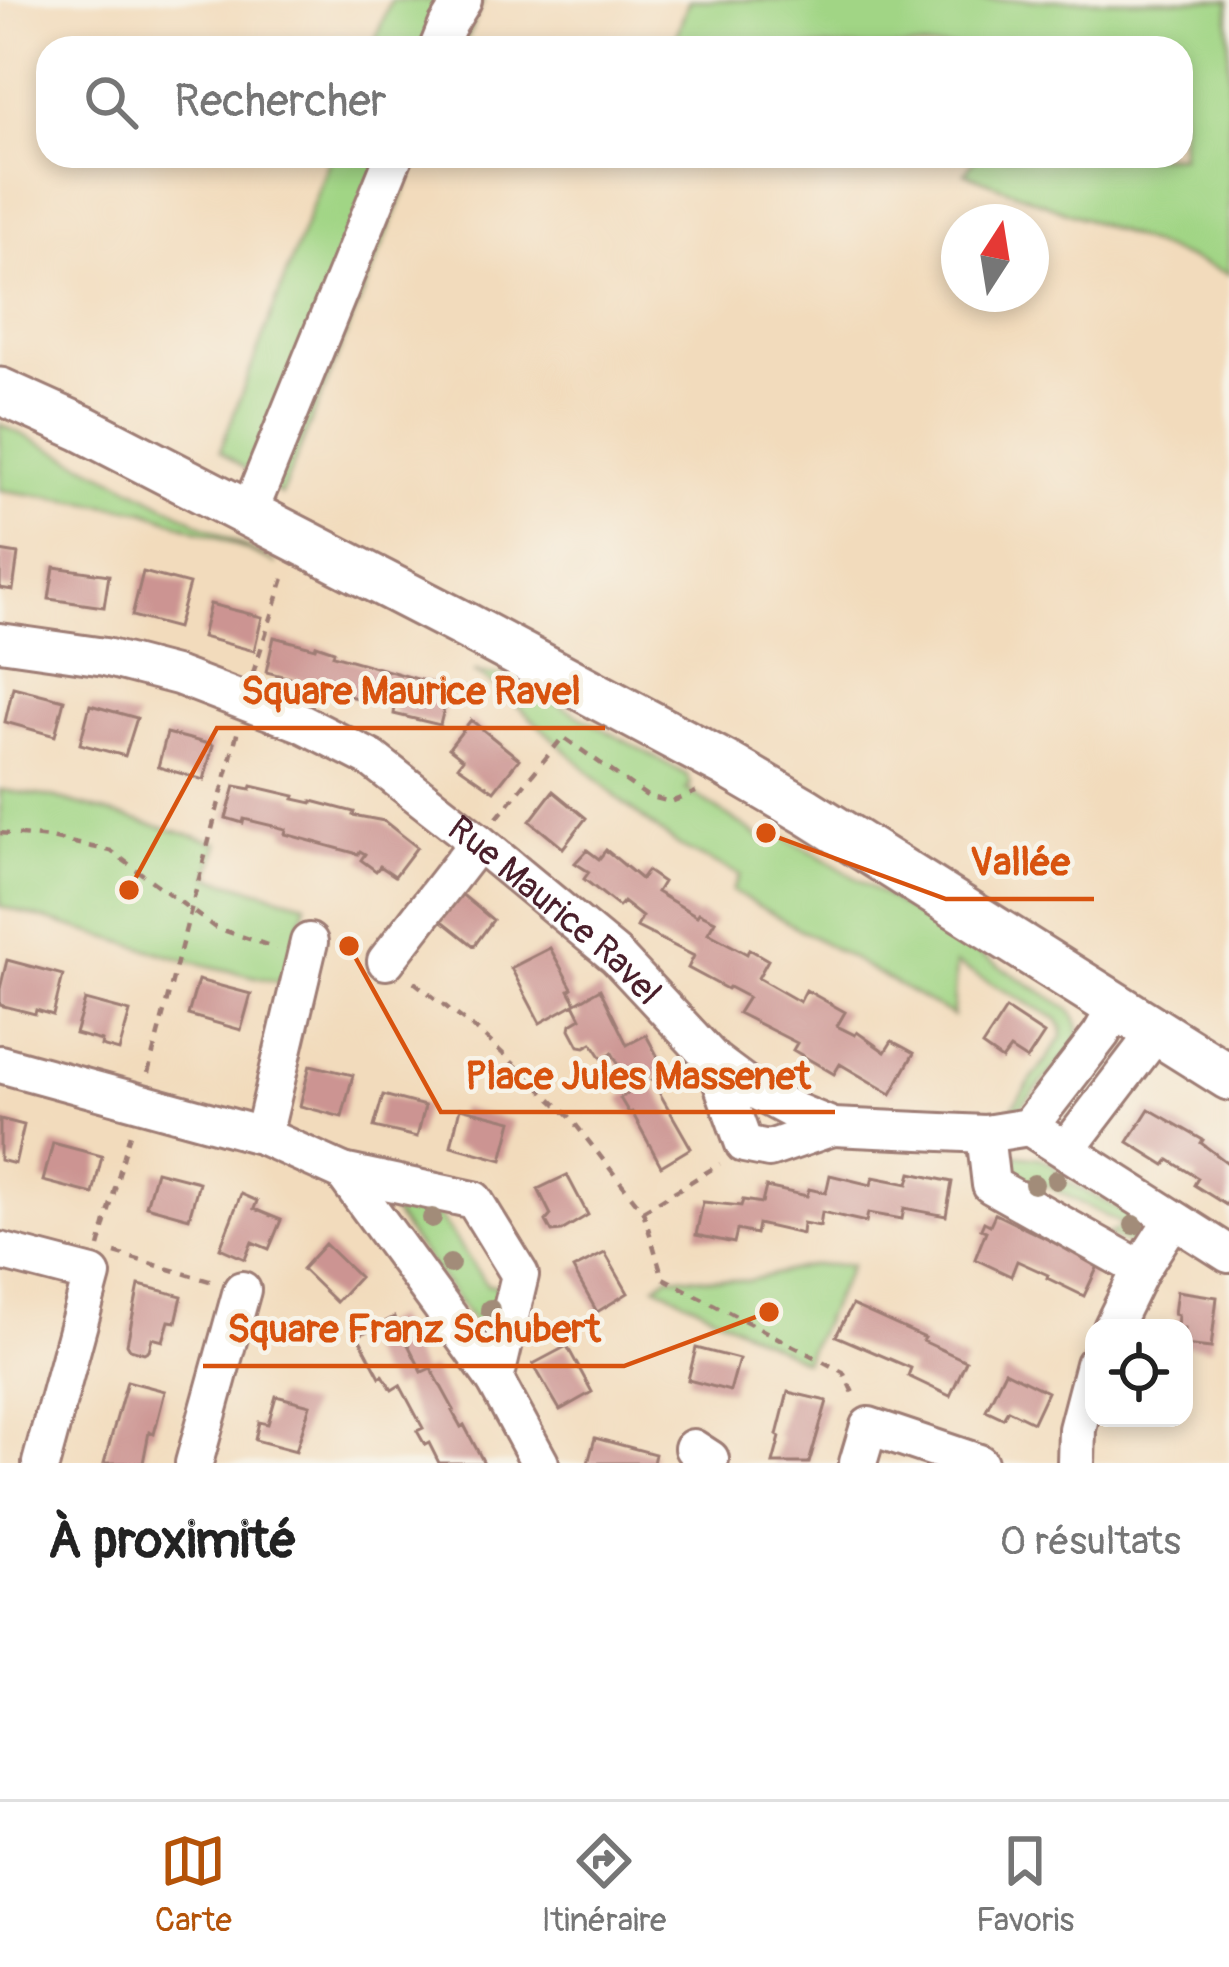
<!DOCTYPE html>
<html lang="fr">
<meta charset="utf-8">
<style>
body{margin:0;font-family:Pangolin,sans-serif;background:#f6f6f6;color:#222}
.controls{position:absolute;right:36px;bottom:36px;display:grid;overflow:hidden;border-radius:24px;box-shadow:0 6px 18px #0003}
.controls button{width:108px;height:108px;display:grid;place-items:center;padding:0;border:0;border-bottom:3px solid #e0e0e0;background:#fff;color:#222;font:60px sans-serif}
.compass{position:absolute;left:941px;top:204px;width:108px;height:108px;border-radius:50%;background:#fff;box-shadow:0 6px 18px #0003;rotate:12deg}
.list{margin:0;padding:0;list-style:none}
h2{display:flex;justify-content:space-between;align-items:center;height:156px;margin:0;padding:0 48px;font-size:51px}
h2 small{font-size:39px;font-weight:400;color:#767676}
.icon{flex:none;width:66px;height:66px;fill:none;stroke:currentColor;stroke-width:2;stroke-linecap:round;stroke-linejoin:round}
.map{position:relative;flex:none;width:1229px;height:1463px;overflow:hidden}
.search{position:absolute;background:#fff;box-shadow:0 6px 18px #0003;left:36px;right:36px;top:36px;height:132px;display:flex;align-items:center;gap:30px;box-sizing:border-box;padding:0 42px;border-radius:36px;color:#767676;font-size:45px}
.sheet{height:336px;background:#fff}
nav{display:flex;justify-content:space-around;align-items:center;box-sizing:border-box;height:168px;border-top:3px solid #e0e0e0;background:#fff;font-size:33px;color:#767676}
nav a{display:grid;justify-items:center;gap:6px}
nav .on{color:#b45309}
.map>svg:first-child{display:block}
.green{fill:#a1d585;stroke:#767a58;stroke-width:3}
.building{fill:#cc9492}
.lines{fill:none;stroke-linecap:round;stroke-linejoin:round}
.minor-casing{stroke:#9e7d74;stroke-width:42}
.major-casing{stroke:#9e7d74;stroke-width:51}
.path{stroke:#9e7d74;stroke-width:4.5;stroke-dasharray:9 9;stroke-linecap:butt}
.minor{stroke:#fff;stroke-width:36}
.major{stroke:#fff;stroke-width:45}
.tree{fill:#a28c79}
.labels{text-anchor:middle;stroke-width:9;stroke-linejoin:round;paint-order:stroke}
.street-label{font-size:36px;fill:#4a1f2b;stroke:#f7f3e8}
.leader{fill:none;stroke:#d8530f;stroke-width:4.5}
.callout-dot{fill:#d8530f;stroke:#f7f3e8;stroke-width:4.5}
.callout-label{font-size:39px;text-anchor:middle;font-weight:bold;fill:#d8530f;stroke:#f7f3e8;stroke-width:9;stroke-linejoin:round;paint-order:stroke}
</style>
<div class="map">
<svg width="1229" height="1463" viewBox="0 0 1229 1463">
<rect width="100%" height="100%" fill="#f7f3e8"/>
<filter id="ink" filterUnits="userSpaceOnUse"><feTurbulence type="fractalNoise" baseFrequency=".00833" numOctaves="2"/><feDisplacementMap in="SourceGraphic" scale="24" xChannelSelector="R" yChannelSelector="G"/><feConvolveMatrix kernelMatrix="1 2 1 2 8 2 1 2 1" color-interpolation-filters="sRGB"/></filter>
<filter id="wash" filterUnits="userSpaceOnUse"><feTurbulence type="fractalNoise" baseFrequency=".004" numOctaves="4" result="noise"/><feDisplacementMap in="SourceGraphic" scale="48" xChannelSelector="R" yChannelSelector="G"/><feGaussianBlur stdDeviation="2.7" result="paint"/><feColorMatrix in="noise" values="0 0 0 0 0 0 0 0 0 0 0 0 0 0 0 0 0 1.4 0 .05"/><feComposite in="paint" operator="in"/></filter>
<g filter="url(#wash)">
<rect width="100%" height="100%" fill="#f2dbbc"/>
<!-- green -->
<path class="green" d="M391,0H483L463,48H372Z
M689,0H1229V274L965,173L977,156H1181V48H672Z
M331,156H419L281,495L220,451Z
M0,424L115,479L277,564L216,537L145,511L0,490Z
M474,672L509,677L687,775L691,785L686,789L766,841L779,835L818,855L1068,1008C1078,1020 1081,1027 1078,1042L1014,1115H1007L1062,1037V1027L1057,1019L956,964L953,1016L732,891L740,875L679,846L623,803L497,687Z
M0,790L52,797L219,843L209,877L306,903L286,984L188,961L0,906Z
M1017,1155L1041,1158L1057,1167L1055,1175L1124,1212L1129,1204L1150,1225L1136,1247L1106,1235L1125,1226L1044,1184L1025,1194L1011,1187L1004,1167Z
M392,1200L429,1202L487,1285L506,1286L499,1331L483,1335L391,1210Z
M811,1265H851L804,1361L656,1285L668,1276L747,1281Z"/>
<g id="blocks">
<!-- building -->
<path class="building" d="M0,551L18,554L13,590L0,588Z
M54,567L109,575L104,607L49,599Z
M143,572L189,584L177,628L132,616Z
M210,604L262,617L254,651L202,637Z
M274,637L315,648L316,645L334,651L333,655L449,688L440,725L394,714L395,707L323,690L324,686L266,672Z
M13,687L64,700L55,736L5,722Z
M90,705L137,718L125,756L80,744Z
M471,720L519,759L494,791L458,766L463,759L449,748Z
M167,733L213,745L204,780L158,767Z
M235,786L251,789L252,786L295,796L294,799L312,803V801L354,812L353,815L384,821L417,847L395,876L380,866L376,871L361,860L365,854L360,851L358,854L285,834L286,829L244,819L243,823L226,818Z
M553,791L586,818L563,848L530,821Z
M587,850L599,859L606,850L641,879L647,871L663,882L657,892L697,916L699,913L715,921L708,933L747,954L749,949L768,960L758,978L800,1002L806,990L845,1012L837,1026L855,1035L857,1032L885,1052L892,1041L914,1053L891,1094L840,1064L834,1074L793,1050L797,1043L738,1013L748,997L729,987L727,989L688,968L694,956L637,927L642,917L623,902L619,907L584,879L589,872L575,863Z
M460,893L493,920L474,946L440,919Z
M550,948L572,988L569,990L576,1003L600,989L627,1045L646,1035L666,1072L652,1080L691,1148L661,1166L632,1112L629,1113L620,1098L633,1090L612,1053L602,1058L592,1043L585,1047L579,1046L570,1029L571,1024L581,1018L574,1004L540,1023L511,968Z
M7,960L63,975L53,1015L36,1010L35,1014L0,1005V989Z
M198,980L251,994L241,1030L188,1015Z
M85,1000L130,1012L119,1051L101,1046L102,1041L75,1034Z
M1006,1009L1044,1034L1027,1060L1010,1049L1002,1060L982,1046Z
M310,1065L353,1075L342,1117L300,1106Z
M383,1095L425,1106L417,1137L374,1127Z
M460,1108L512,1121L502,1160L451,1146Z
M1149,1109L1203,1140L1201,1143L1229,1164V1200L1226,1205L1194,1185L1198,1178L1169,1160L1165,1165L1128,1142Z
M0,1119L24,1125L15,1164L0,1160Z
M53,1143L102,1156L93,1194L43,1181Z
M156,1171L199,1182L189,1218L146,1206Z
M911,1173L952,1182L946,1216L904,1208L902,1219L868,1213L866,1222L822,1212L820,1226L803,1223L802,1234L758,1224L756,1234L737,1230L734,1243L696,1235L703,1202L741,1206L743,1200L762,1203L766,1187L807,1196L809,1189L826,1193L830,1175L871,1185L873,1177L908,1184Z
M567,1175L588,1215L561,1231L552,1232L546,1221L551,1215L538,1189Z
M241,1194L257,1201L254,1209L281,1220L269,1249L252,1242L245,1259L220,1248Z
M995,1214L1099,1264L1084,1296L1047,1278L1048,1275L1017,1261L1011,1276L975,1259L986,1231L981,1229L984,1222L990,1225Z
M325,1244L359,1277L336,1302L302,1269Z
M605,1253L628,1293L597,1312L573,1269Z
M139,1285L182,1296L176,1322L169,1321L163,1341L152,1338L149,1350L144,1353L130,1349L127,1344Z
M1177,1291L1217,1297L1211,1348L1184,1345V1328H1177L1178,1315L1174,1314Z
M852,1305L925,1338L923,1341L966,1361L950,1396L908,1376L911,1368L836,1336Z
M394,1317L422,1372L431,1368L454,1410L452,1411L461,1427L464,1425L484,1463H439L429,1443L425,1445L417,1431L423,1428L400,1385L392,1390L383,1375L380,1377L358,1336Z
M567,1346L592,1392L560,1410L533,1364Z
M696,1348L739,1359L730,1391L688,1380Z
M1005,1371L1047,1392L1033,1422L1008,1410L1003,1418L986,1410Z
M127,1381L165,1391L154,1434L149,1432L143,1463H104Z
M788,1392L827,1401L809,1463H773L780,1437L777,1435Z
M276,1396L310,1405L296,1451L255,1440L259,1422L268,1424Z
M595,1438L655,1454L653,1463H588Z"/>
</g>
</g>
<g filter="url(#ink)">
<use href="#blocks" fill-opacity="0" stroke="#9e7d74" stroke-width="3"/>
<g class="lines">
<!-- minor casing -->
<g class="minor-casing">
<g id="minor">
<path d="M438,48L447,26L463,0"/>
<path d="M248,515L394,156"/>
<path id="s1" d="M0,642L105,657L178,676L301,723L372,759L478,842L616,956L714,1061L749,1087L794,1111L833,1127L985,1134L1029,1127L1101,1034L1117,1006"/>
<path d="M386,961L478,842"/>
<path d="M714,1061L744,1144L769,1149L833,1127"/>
<path d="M0,1064L263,1136L343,1172L495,1380L540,1463"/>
<path d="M1029,1127L1229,1254"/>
<path d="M985,1134L991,1185L1141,1269"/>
<path d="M263,1136L309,942"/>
<path d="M1067,1149L1157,1031"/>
<path d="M343,1172L474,1200L520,1275L495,1380"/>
<path d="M0,1251L92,1275L41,1463"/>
<path d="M1112,1328L1141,1269L1173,1219"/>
<path d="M693,1448L710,1459L709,1463"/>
<path d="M194,1463L242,1290"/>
<path d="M858,1463L869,1426L979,1463"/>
<path d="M1076,1463L1077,1429L1094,1364"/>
</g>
</g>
<!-- major casing -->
<g class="major-casing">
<path id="major" d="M0,391L82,428L468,627L727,765L806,811L1229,1077"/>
</g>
<!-- path -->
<path class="path" d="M253,673L285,575
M497,818L563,737L647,796L671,802L696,792
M0,833L51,838L111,851L214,927L276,948
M414,982L483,1035L569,1116L643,1211L663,1278L843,1372L854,1395
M148,1073L238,730
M643,1211L720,1164
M99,1247L131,1130
M115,1253L213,1282"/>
<!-- minor -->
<use href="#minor" class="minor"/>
<!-- major -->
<use href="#major" class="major"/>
</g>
<!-- trees -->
<g class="tree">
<circle cx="1056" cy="1180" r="10"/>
<circle cx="1034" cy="1184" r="10"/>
<circle cx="432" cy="1218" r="10"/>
<circle cx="1134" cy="1225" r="10"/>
<circle cx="450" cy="1264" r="10"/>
<circle cx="490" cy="1309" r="10"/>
</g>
</g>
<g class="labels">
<!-- street labels -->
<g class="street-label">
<text dy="13" stroke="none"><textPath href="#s1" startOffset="630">Rue Maurice Ravel</textPath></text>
</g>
</g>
<!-- callouts -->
<path class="leader" d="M129 890L217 728H605M766 833L946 899H1094M349 946L441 1112H835M769 1312L624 1366H203"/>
<g class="callout-dot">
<circle cx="129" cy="890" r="12"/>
<circle cx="766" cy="833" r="12"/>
<circle cx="349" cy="946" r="12"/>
<circle cx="769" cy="1312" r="12"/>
</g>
<g class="callout-label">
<text x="411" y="704">Square Maurice Ravel</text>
<text x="1020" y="875">Vallée</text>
<text x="638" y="1089">Place Jules Massenet</text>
<text x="414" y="1342">Square Franz Schubert</text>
</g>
</svg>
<div class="controls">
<button><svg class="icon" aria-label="locate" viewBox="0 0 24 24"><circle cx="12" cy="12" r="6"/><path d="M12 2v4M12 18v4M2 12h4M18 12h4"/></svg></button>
</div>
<svg class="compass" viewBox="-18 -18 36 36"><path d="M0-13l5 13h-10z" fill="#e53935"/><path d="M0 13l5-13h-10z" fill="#767676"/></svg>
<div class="search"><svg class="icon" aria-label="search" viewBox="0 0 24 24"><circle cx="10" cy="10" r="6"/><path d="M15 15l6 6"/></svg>Rechercher</div>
</div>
<section class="sheet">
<h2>À proximité<small>0 résultats</small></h2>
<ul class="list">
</ul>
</section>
<nav>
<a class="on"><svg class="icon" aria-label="map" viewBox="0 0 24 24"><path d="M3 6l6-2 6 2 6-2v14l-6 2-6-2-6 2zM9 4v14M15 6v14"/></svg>Carte</a>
<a><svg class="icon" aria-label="directions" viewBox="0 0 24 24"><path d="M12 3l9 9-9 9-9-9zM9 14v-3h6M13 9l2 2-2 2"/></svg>Itinéraire</a>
<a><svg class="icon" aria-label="saved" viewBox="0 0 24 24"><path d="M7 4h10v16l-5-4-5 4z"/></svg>Favoris</a>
</nav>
